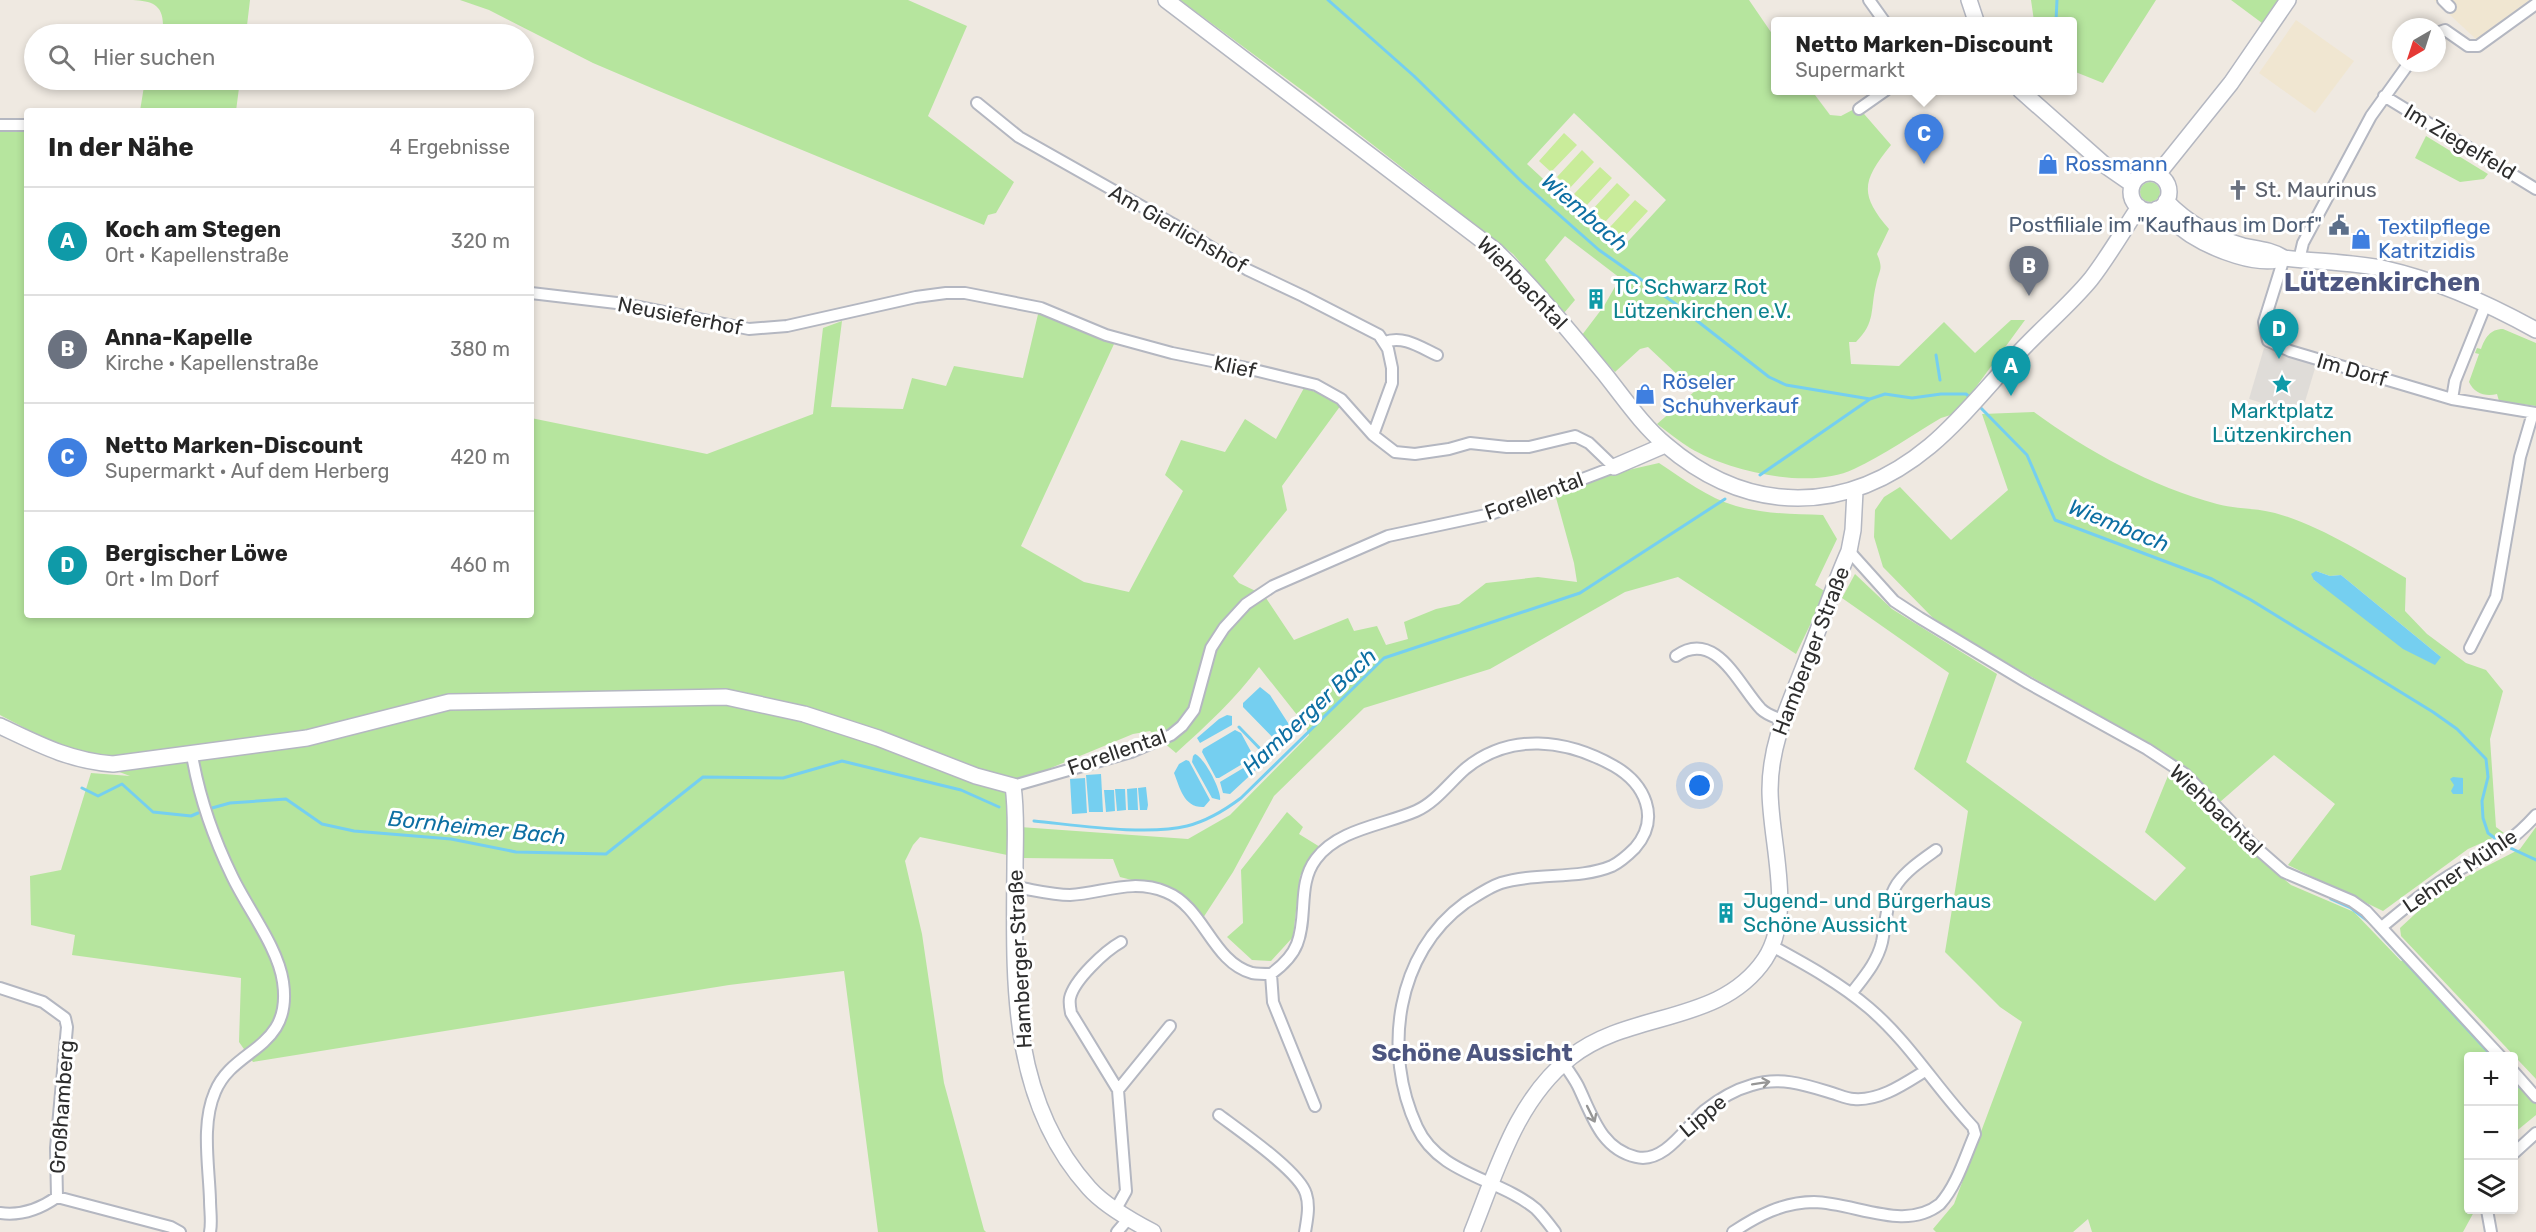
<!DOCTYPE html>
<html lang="de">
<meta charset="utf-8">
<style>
body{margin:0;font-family:Rubik,sans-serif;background:#f2f2f2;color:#222}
.controls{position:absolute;right:18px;bottom:18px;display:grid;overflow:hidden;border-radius:6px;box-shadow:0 3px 9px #0003}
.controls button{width:54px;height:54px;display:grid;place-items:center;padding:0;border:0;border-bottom:2px solid #e0e0e0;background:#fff;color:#222;font:30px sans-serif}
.compass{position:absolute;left:2392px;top:18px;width:54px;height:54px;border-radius:50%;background:#fff;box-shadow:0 3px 9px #0003;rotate:219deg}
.you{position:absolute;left:1700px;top:786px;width:21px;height:21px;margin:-15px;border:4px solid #fff;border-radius:50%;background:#1a73e8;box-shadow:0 0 0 9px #1a73e833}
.badge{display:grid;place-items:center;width:39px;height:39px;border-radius:50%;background:#4264fb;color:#fff;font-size:20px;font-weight:700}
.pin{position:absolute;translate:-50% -50px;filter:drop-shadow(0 2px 3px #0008)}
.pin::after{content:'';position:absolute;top:32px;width:21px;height:18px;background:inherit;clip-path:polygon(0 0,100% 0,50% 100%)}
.popup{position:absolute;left:1771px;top:17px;width:306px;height:78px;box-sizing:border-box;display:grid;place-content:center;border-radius:6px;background:#fff;filter:drop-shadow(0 2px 4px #0005);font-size:20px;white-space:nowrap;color:#767676}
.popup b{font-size:22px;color:#222}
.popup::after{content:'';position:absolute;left:50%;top:100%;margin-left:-12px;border:12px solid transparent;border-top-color:#fff}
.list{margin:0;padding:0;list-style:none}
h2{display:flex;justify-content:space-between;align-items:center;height:78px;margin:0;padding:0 24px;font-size:26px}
h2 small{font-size:20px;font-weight:400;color:#767676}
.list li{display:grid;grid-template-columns:39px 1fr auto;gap:18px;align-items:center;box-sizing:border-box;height:108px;padding:0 24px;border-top:2px solid #e0e0e0}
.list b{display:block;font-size:22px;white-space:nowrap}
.list p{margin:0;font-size:20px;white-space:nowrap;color:#767676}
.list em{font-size:20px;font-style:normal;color:#767676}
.icon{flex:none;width:33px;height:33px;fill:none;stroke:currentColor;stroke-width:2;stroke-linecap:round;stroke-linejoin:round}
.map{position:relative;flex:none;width:2536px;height:1232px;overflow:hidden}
.search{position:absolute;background:#fff;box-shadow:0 3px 9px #0003;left:24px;top:24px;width:510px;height:66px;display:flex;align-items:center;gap:15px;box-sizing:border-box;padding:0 21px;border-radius:33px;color:#767676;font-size:22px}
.panel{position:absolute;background:#fff;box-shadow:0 3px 9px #0003;left:24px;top:108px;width:510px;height:510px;border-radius:6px}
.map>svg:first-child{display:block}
.education{fill:#f0e6d1}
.green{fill:#b6e59e;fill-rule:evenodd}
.pitch{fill:#c9ec9a}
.plaza{fill:#dfdcd8}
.water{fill:#75cff0}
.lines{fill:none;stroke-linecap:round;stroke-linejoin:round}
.stream{stroke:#75cff0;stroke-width:3}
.street-casing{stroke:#b4b7c1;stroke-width:14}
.secondary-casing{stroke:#b4b7c1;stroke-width:18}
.street{stroke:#fff;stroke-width:10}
.secondary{stroke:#fff;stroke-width:15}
.oneway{stroke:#969696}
.labels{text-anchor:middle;stroke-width:6;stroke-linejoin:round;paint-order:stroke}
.street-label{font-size:21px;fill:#2e2e2e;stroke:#fff}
.shop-label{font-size:21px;fill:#366cbe;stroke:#fff;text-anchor:start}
.worship-label{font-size:21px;fill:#5b616d;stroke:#fff;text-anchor:start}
.service-label{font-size:21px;fill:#4e5e75;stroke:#fff;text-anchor:end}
.culture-label{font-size:21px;fill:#0d838f;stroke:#fff;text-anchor:start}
.water-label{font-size:22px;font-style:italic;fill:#0d6fa3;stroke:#fff}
.quarter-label{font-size:24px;font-weight:bold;fill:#4d5680;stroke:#fff}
.district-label{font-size:27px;font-weight:bold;fill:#4d5680;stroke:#fff}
</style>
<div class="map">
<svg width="2536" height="1232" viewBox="0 0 2536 1232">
<rect width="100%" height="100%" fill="#efe9e1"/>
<!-- education -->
<path class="education" d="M2434,0H2530L2478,41Z
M2296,20L2354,61L2315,113L2259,73Z"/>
<!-- green -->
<path class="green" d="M133,0H250L246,34H152L163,25C163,4 151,1 133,0Z
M460,0H908L967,26L928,116L1014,182L996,213L988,215L984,225L654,89L593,63L489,10Z
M1180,0H1749L1775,38L1776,90L1812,91L1830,115L1841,116L1858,107L1891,145C1862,181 1859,194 1889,229L1877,254C1884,270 1879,270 1876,285C1870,310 1876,322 1856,342H1849L1851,364L1899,366L1944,322L1975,353L2011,320H2025L1957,413L1941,418C1912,435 1884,455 1854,469C1811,490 1730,472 1690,448C1679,441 1668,432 1657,424L1695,391L1648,347L1640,349L1615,372L1582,335L1604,306L1620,278L1565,236L1545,260L1575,300L1564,313L1513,254L1314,99ZM1574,113L1666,200L1620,250L1527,164Z
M2031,0H2156L2103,83L2073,71L2072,21H2034Z
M2231,0H2278L2262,23Z
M145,80H240L236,111H140Z
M0,126L27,128V615H531V418L707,454L813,414L823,328L842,321L831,407L903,409L912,378L946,386L954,366L1023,378L1039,310L1114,344L1021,546L1084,582L1129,592L1183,491L1165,475L1181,440L1225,452L1245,419L1276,439L1304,388L1325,395L1341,405L1282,486L1287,510L1233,576L1239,583L1264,595L1294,640L1348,618L1354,631L1377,626L1386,645L1408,639L1404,622L1436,609L1459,604L1486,583L1538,577L1577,582L1574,563L1555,494L1615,473L1659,463C1683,479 1708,498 1736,506C1764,514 1794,514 1823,515L1837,539L1815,585L1826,592L1796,654L1678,577L1625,592L1490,669L1364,708L1274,796L1233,872L1203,918L1175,891L1120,877L1113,859L1022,858L920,837L913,845L905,861L922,934L944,1083L984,1230L986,1232H878L844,971L729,985L253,1062L239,1042L241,978L72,955L75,935L31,925L30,876L61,870L91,773L130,776L82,758L0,715ZM1259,667L1305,725L1309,735L1230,815L1188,839L1020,827L1017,782L1133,734L1150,731L1176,753C1206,726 1235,699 1259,667Z
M2426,136L2488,174L2484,179L2460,182L2415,158Z
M2140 192a10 10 0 1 1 20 0a10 10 0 1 1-20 0Z
M2503,329L2536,343V406L2499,401L2497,394C2485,397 2474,393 2469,382L2479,354L2475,353L2477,348L2481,349C2485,338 2490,329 2503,329Z
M2034,412C2087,451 2153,487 2217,504C2236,509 2256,508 2275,513C2319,525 2366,555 2406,578L2405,611L2427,634L2466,663L2486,670L2503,691L2490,739L2496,827L2504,833L2468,849L2383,911L2288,865L2335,804L2274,755L2220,802L2164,752L1954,633L1932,617L1883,567L1874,537L1875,510L1884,497L1900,487L1951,540L2008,490L1982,414ZM2316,571L2330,576L2341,575L2441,657L2350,606L2314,580Z
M1855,574L1892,609L1997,674L1966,762L2155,901L2186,868L2145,832L2170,771L2204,800L2252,851L2291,885L2354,912L2401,961L2404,960L2494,1056H2468V1210H2475L2463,1232H2092L2088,1219L2073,1232H1936L1933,1229L1954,1204L2022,1022L2000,1007L1945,952L1968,811L1914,769L1949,673L1842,598Z
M1287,812L1303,827L1299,834L1320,847L1300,876L1293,937L1271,961L1252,960L1227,937L1243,923L1241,870Z
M2536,827V1079L2401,936L2400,928L2427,903L2456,882L2520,849Z
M2514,1078L2536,1102V1115L2514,1133Z"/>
<!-- pitch -->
<path class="pitch" d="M1564,133L1577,145L1551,172L1539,161Z
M1582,150L1594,162L1569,189L1557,177Z
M1600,167L1612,178L1587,205L1574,194Z
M1617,183L1630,195L1605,222L1592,210Z
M1635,200L1648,211L1623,238L1610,227Z"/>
<!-- plaza -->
<path class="plaza" d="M2264,348L2316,365L2301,415L2249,399Z"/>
<!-- water -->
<path class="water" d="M2316,571L2330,576L2341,575L2441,657L2435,665L2403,649L2314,580L2311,574Z
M1260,687L1270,695L1290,726L1277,742L1243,707V703Z
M1227,715L1232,716V725L1200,743L1197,738L1219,719Z
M1235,730L1241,733L1254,757L1219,778H1216L1202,752L1203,749Z
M1195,754C1204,757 1222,791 1220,800L1212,798L1192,762L1193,756Z
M1186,760L1189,761L1210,800L1204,807C1184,808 1180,788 1174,773L1179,764Z
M1255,761L1257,769L1230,794L1223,793L1220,782Z
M1101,774L1103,812H1089L1086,775Z
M2453,777L2463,778V794H2453L2451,791L2454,785L2450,779Z
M1085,778L1087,813L1072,814L1070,779Z
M1146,787L1148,805L1147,810H1140L1138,788Z
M1137,788L1138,810H1128L1127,789Z
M1115,789H1125L1126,810L1117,811Z
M1104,790H1114L1115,811L1106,812Z"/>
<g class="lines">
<!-- stream -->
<path class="stream" d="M1328,0L1414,76L1521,181L1599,250L1673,302L1769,377L1786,385L1870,399L1885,394L1912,398L1941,394H1966L1972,399
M2056,21L2057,0
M1936,355L1940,380
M1979,406L2027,455L2055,520L2212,579L2251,600L2433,712L2457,729L2486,759L2488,777L2482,801L2483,818L2488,833L2500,842
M1760,475L1870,399
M1239,727L1267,756
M82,788L98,796L122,784L153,812L191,816L198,813
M212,808L230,803L286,799L322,824L354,831L451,839L516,852L606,854L703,777L783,778L842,761L961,790L999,807
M1034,821C1076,825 1147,836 1187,826C1207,821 1225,810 1241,798L1384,658L1580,593L1725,499
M2506,846L2536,860
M2331,899L2351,908L2368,921
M2376,930L2492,1056
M2514,1080L2520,1087"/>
<!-- street casing -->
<g class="street-casing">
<path id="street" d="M1869,0L1884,21
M2443,0L2450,7
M2437,33L2445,30L2468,46H2478L2536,4
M2384,96L2536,189
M977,103L1019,137L1173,224L1248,270L1303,296L1379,335L1388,349L1392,368V383L1373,435
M1859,109L1886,90
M0,125H27
M2284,258L2264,322L2268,341L2290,351L2452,399L2536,413
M2299,260L2303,243L2371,116L2409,63
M531,293L625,304L749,329L787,326L916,297L946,293H965L1041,308L1106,335L1172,353L1242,367L1316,385L1341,399L1373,435L1395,452L1415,454L1449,449L1470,443L1507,447H1529L1575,436L1589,443L1614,467L1491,514L1388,536L1273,586L1246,604L1224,628L1211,648L1194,710L1182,726L1171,735L1131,752L1013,786
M1385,342C1403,335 1420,347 1437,355
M2452,399L2455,381L2486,304
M1849,551L1894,601L1920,618L2028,683L2147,749L2185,774L2252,844L2284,872L2352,901L2366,911L2500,1056
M2470,648L2496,597L2520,457L2533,413
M1676,656C1716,628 1739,686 1761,709C1767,715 1775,717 1782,720
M192,755C199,796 214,839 232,876C247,908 278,947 283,982C293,1050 233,1047 215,1092C201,1124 209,1166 210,1200C210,1211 212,1222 210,1232
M1015,887C1034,890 1052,895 1070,895C1104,893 1132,878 1166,892C1204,907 1212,962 1252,973C1258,974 1265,974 1271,974C1282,966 1292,957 1297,944C1308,916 1297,884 1316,859C1338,829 1384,825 1416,811C1436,802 1449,783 1465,769C1510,732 1566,739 1614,766C1645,784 1661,818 1635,848C1629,854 1620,862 1612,866C1579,880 1536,872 1501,883C1489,887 1476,896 1465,903C1396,953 1382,1052 1417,1127C1439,1175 1499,1178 1536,1209C1543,1216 1549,1224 1555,1232
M2383,926C2406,907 2431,886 2457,871C2492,851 2508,846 2536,815
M1271,974L1273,1002L1315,1106
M0,988L43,1002L65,1018L67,1027L56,1148L57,1197
M1851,994C1863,978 1877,963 1882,942C1886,923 1886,901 1897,884C1907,870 1922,860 1936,850
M1563,1063C1568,1070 1574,1078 1578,1086C1592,1115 1601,1149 1636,1157C1664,1164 1686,1127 1704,1111C1719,1099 1734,1090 1752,1085C1780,1076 1806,1085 1832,1093C1839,1095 1847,1099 1854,1099C1880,1101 1904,1084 1925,1071
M2514,1072L2536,1097
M1118,1090L1170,1026
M1219,1115C1240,1131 1300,1172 1306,1194C1310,1206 1307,1220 1305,1232
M2514,1153L2536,1133
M1116,1209L1126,1191L1118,1090L1071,1013C1070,1008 1069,1003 1070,998C1074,980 1105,951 1121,942
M2487,1210L2491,1232
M0,1213C21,1216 40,1209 57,1197L171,1227L180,1232
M1117,1232L1129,1218
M1733,1232C1757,1216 1783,1202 1814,1202C1856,1203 1905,1232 1940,1204C1957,1185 1965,1157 1975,1134L1973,1127C1937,1089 1909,1042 1869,1008C1840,983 1805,964 1772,946"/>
</g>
<!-- secondary casing -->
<g class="secondary-casing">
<path id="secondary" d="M1166,0L1496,251C1535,289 1569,331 1604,373C1624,398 1642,425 1666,445C1749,516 1847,515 1930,446C1961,420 1987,387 2015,357C2039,330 2068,307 2091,279C2108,257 2123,231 2139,207
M1969,0L1976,21
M2020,90L2106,166L2132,184
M2131 192a19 19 0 1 1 38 0a19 19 0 1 1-38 0Z
M2158,174L2231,83L2288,0
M2166,201C2187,223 2214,238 2243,246C2257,249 2272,250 2284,258C2317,262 2353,262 2386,269C2439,281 2489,304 2536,330
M2157,209C2168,217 2179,227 2191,235C2213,249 2259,268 2284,258
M1614,467L1665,445
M0,726C38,744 70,761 113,764L307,738L449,702L726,697L804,714L878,738L976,776L1013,786C1017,813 1015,841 1015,868C1014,981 1009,1099 1089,1188C1105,1206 1132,1221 1153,1232
M1472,1232C1497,1170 1516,1100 1571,1057C1630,1010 1720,1026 1765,959C1795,913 1770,842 1770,790C1770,741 1791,701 1808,656C1822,621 1834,585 1849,551L1853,530L1855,491"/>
</g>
<!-- street -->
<use href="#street" class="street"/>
<!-- secondary -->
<use href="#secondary" class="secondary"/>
</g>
<!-- one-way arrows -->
<defs><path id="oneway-shaft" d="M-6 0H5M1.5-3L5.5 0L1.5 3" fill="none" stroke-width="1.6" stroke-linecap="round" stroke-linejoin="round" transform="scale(1.5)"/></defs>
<g class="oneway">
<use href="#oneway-shaft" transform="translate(1761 1083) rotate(-9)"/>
<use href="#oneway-shaft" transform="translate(1591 1114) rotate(64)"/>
</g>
<!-- icons -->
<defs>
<g id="shop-bare" transform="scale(1.62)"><path d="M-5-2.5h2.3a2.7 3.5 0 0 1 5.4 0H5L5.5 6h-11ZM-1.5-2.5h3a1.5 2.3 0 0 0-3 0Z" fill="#3f7fe0" stroke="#fff" stroke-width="2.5" paint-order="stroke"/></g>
<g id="church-bare" transform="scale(1.62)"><path d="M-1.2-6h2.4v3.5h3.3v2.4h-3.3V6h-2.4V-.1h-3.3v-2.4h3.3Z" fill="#6b7280" stroke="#fff" stroke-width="2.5" paint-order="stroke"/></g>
<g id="civic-bare" transform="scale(1.62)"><path d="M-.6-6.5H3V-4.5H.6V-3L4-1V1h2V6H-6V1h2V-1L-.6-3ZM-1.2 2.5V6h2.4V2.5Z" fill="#5c6f8a" stroke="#fff" stroke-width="2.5" paint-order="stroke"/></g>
<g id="building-bare" transform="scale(1.62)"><path d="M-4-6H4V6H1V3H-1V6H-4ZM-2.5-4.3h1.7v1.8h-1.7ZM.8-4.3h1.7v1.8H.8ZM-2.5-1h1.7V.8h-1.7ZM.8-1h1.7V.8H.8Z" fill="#0f9aa8" stroke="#fff" stroke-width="2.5" paint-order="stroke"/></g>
<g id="sight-bare" transform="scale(1.62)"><path d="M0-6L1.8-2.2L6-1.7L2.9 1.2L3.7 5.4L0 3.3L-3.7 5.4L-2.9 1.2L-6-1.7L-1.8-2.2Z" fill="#0f9aa8" stroke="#fff" stroke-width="2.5" paint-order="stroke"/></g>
</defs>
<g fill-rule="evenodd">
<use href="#shop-bare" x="2048" y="164"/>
<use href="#church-bare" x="2238" y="190"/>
<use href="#civic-bare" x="2339" y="225"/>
<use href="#shop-bare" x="2361" y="239"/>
<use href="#building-bare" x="1596" y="299"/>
<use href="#sight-bare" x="2282" y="384"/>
<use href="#shop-bare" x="1645" y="394"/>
<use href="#building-bare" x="1726" y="913"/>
</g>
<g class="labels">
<!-- street labels -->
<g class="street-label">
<text transform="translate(2460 142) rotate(31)" y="7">Im Ziegelfeld</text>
<text transform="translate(1178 229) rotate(30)" y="7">Am Gierlichshof</text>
<text transform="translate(1522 283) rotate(46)" y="7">Wiehbachtal</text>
<text transform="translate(680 316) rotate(11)" y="7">Neusieferhof</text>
<text transform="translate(1235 367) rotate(12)" y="7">Klief</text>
<text transform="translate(2352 370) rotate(16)" y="7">Im Dorf</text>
<text transform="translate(1534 496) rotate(-20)" y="7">Forellental</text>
<text transform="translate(1811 651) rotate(-69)" y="7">Hamberger Straße</text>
<text transform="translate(1117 752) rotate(-19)" y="7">Forellental</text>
<text transform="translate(2216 810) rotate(44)" y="7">Wiehbachtal</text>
<text transform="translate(2460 871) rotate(-34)" y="7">Lehner Mühle</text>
<text transform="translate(1020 959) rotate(-93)" y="7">Hamberger Straße</text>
<text transform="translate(62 1107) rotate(-86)" y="7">Großhamberg</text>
<text transform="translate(1703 1116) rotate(-40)" y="7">Lippe</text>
</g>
<!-- shop labels -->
<g class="shop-label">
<text x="2065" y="171">Rossmann</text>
<text x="2378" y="234">Textilpflege<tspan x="2378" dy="24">Katritzidis</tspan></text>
<text x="1662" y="389">Röseler<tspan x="1662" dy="24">Schuhverkauf</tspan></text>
</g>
<!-- worship labels -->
<g class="worship-label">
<text x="2255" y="197">St. Maurinus</text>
</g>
<!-- service labels -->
<g class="service-label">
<text x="2322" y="232">Postfiliale im "Kaufhaus im Dorf"</text>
</g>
<!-- culture labels -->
<g class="culture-label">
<text x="1613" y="294">TC Schwarz Rot<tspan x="1613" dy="24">Lützenkirchen e.V.</tspan></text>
<text x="2282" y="418" text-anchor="middle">Marktplatz<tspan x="2282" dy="24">Lützenkirchen</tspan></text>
<text x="1743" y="908">Jugend- und Bürgerhaus<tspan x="1743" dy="24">Schöne Aussicht</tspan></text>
</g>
<!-- water labels -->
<g class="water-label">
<text transform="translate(1585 212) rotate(41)" y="8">Wiembach</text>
<text transform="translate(2119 525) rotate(22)" y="8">Wiembach</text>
<text transform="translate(1309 711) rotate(-43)" y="8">Hamberger Bach</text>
<text transform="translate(477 827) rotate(6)" y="8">Bornheimer Bach</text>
</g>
<!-- quarter labels -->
<g class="quarter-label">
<text x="1472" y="1061">Schöne Aussicht</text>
</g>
<!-- district labels -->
<g class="district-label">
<text x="2382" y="291">Lützenkirchen</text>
</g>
</g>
</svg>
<div class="controls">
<button>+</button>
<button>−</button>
<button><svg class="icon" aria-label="layers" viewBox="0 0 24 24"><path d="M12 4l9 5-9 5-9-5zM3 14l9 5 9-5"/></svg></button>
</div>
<svg class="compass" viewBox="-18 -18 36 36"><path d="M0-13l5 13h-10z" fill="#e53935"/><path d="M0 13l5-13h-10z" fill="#767676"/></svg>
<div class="you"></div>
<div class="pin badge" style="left:2011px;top:396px;background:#0f9aa8">A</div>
<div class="pin badge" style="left:2029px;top:296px;background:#6b7280">B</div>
<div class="pin badge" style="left:1924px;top:164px;background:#3f7fe0">C</div>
<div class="popup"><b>Netto Marken-Discount</b>Supermarkt</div>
<div class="pin badge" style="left:2279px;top:359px;background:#0f9aa8">D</div>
<div class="search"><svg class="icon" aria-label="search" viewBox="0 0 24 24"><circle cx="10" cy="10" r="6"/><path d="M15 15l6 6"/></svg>Hier suchen</div>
<section class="panel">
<h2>In der Nähe<small>4 Ergebnisse</small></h2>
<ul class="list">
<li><span class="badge" style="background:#0f9aa8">A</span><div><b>Koch am Stegen</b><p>Ort · Kapellenstraße</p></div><em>320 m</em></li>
<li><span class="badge" style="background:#6b7280">B</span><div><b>Anna-Kapelle</b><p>Kirche · Kapellenstraße</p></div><em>380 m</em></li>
<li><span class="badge" style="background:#3f7fe0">C</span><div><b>Netto Marken-Discount</b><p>Supermarkt · Auf dem Herberg</p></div><em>420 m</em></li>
<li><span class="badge" style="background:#0f9aa8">D</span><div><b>Bergischer Löwe</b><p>Ort · Im Dorf</p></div><em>460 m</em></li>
</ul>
</section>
</div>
